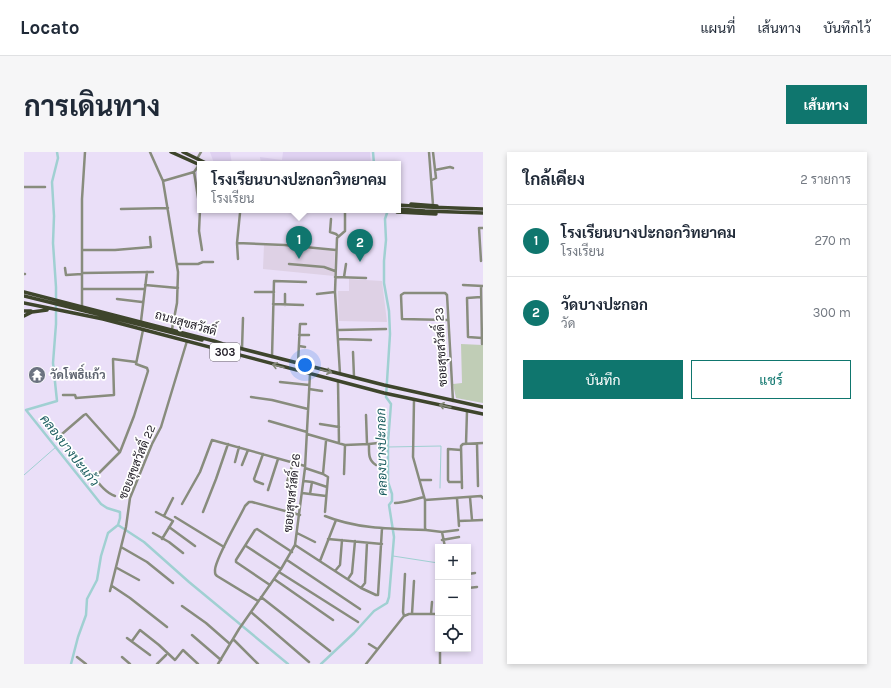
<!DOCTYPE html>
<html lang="th">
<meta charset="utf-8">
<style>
body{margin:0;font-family:Karla,Sarabun,sans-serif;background:#f6f6f7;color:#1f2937}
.controls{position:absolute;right:12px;bottom:12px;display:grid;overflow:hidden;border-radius:0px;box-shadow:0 2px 6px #0003}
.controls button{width:36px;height:36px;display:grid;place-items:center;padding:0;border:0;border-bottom:1px solid #e0e1e3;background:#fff;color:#1f2937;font:20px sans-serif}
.you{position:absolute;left:281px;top:213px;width:14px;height:14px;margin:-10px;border:3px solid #fff;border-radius:50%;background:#1a73e8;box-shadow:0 0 0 6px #1a73e833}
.badge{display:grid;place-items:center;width:26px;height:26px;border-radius:50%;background:#0f766e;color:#fff;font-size:13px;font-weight:700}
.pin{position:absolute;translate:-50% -33px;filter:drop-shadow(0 1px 2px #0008)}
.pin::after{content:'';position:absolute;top:21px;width:14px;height:12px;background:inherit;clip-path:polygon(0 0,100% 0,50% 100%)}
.popup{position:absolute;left:173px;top:9px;width:204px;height:52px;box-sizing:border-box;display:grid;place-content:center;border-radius:0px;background:#fff;filter:drop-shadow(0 1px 3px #0005);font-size:13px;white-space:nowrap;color:#747a83}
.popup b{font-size:15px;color:#1f2937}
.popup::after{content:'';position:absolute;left:50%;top:100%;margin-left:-8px;border:8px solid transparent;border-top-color:#fff}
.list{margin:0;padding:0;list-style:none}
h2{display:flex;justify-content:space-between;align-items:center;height:52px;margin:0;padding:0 16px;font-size:17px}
h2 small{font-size:13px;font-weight:400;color:#747a83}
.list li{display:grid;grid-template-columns:26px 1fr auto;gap:12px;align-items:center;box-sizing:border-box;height:72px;padding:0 16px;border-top:1px solid #e0e1e3}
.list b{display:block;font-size:15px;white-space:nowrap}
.list p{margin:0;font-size:13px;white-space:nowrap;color:#747a83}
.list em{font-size:13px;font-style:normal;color:#747a83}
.actions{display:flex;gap:8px;padding:12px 16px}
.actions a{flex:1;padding:9px 0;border:1px solid #0f766e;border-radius:0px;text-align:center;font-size:14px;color:#0f766e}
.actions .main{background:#0f766e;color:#fff}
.icon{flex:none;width:22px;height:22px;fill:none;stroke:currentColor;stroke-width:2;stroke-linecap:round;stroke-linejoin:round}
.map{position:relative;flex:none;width:459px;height:512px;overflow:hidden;border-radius:0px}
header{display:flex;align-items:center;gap:24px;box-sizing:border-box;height:56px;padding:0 20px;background:#fff;border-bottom:1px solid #e0e1e3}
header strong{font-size:19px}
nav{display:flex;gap:22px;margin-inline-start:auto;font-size:14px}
.intro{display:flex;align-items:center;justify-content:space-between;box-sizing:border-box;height:96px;padding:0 24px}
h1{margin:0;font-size:28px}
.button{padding:10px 18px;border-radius:0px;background:#0f766e;color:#fff;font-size:14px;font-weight:700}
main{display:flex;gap:24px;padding:0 24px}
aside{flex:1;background:#fff;border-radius:0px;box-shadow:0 2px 6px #0003}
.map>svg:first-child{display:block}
.built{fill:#dfd1f1}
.education{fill:#ded1e5}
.green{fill:#c0cdb6}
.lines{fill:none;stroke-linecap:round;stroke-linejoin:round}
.stream{stroke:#a0d0d2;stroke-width:1}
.canal{stroke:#a0d0d2;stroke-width:2.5}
.minor{stroke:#888c7d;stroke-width:2.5}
.major{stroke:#3e452c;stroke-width:3.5}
.oneway{stroke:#828676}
.labels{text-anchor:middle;stroke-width:3.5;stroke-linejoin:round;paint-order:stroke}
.shield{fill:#fff;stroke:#646167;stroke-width:1}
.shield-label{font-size:11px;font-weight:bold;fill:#211d26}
.street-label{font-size:12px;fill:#211d26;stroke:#fff}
.worship-label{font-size:12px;font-weight:bold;fill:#5b616d;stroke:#fff;text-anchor:start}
.water-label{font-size:13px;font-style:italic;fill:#1c5d60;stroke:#fff}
</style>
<header>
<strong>Locato</strong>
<nav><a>แผนที่</a><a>เส้นทาง</a><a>บันทึกไว้</a></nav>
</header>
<div class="intro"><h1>การเดินทาง</h1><a class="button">เส้นทาง</a></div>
<main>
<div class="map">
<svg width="459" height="512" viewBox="0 0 459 512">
<rect width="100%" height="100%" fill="#eadff8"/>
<!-- built -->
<path class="built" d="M186,0H206L208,12L190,11Z
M259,0H346L347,12H237L236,5L258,8Z"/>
<!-- education -->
<path class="education" d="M240,93L311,99L310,124L239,117Z
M325,127L358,129L363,170L315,169L314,139H325Z"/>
<!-- green -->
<path class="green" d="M437,192L459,193V251L432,246L429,232L438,231Z"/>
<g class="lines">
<!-- stream -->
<path class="stream" d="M364,295L417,294L416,336
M0,323L32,295
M369,404L414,411"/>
<!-- canal -->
<path class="canal" d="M33,0L34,6L28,30L30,64L29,91L32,135V172L29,211L33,249L2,258L77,352L83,356L96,360V366L94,373L84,381L77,404L73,428L63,447L62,463L54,485L47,512
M349,0L350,12
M94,373L120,390L165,430L264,512
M297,512L330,481L350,459L363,451L365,445L370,385L365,353L368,349V342L364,330V290L367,252L362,245L366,182L365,159L360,131V109L362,88L361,67L364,58"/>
<!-- minor -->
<path class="minor" d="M126,0L139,29L154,120L153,151L148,177
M405,0L409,53
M173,7L177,0
M411,18L426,15L429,16
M170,20L176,58
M408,28L412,26L409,0
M139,29L170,20L175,13
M0,35H21
M97,57L144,56
M176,58L175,79L178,98
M307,67L306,80L312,82L314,84
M213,91L260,93L312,98
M58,98H91L127,95L126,85
M214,107L213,91L216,61
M457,109L455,76H459
M153,112H174L179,110H189
M265,112L300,115L311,119
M41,116L42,123L58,122
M58,121L129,120
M0,122H1
M311,125L342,126
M320,125L322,112
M121,133L154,136
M439,133L459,134
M457,134L458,192
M58,137H121
M231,140H250
M261,142V153
M293,142L311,140
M457,145L443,146L444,185L458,186
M93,147L118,150
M249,152L279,153
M58,154V47L61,0
M424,168L378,167L377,143L380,141H421L423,143L429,249
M117,169L123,120
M314,178L362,177
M275,183H285
M314,187L347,188
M275,194L281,195
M218,197L219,166
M329,200L330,225
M248,205L250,129L282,130
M274,211L276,172H282
M316,222L311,140L313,86L321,79V58
M256,230L285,233
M314,230L315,291
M285,237L298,239
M39,243H51L52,246L90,243L89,207L112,210
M227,245L248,248L284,257
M390,248L389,305L401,348V376L402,378L418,380L421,395
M342,263L343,292
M245,269L283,280
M296,272L315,275
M38,282L60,263L62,262L96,300
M283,282L321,293L345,292C345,301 344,308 352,313
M345,292L354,291
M442,292L443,259
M453,292L454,334
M437,298L424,297V328L425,330H438
M239,302L230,327L231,329L239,332
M211,310L215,295
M218,313L224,298
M281,316L299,322L304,325L301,360
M299,322L302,289
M320,322L321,293
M396,328H407
M280,329L288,330L303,335
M262,333L269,311
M438,336L437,294L439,292L459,291
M244,338L254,307
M278,341L302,344
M286,342L288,330
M91,344C84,342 74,332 71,325L96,300L110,264L124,219L123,216L112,212L119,178
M446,345L448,368
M433,346L435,374
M401,348L457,344L459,346
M371,351C381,351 390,347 400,345
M158,352L176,320L188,288L281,314
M132,360L149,369L138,387
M179,360L192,327L204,292
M140,364L149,346
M301,364C333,377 368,377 402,378
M151,365L200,395
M435,369L459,368
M145,375L171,394
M418,380L434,378
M129,381L145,390L159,401
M273,381L291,390
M304,387L358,392
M418,388L435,385
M271,393L337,436L352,443H354L358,376
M222,394L257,417
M97,395L123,410L149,431
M263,408L336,457
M296,409L312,368
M93,416L115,428
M311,419L316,413L318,388
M255,420L334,470
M444,422L451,421
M250,427L309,468
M324,427L328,421L331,389
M246,433L212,410V408L231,378L233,377L268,400
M88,434L106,446L143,475
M337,436L341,431L343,391
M444,436L453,435
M86,439L102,375L106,346L128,292L137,275L163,189
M237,445L306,499
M234,449L193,424C191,422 191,422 191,418C191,407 215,367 221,354L225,350H228L276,363
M158,454L182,471L206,492
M227,460L285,510
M388,462L390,429
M407,462L408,450
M380,464L379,460L381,422
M168,483L197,508
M103,486L126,503
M209,487L234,512
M108,489L116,478L135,493L151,508L159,498L174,512
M345,492L353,497
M444,497H445
M53,505L62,512
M98,505L106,512
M133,512L142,503
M194,512L215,477L257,417L271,393L281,316L286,222
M342,512L380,464L385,462H414
M416,512V497"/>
<!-- major -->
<path class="major" d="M147,0L176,13
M159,0L184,12
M387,52L413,54
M374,53L403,55L459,57
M374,57L401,59L459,61
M354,58H359
M372,58L373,60L412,62
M0,140L190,189L199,192L360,233L459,255
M0,144L178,188
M0,151L79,167L360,241L459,262
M0,159H7
M0,164L8,160L23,158"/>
</g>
<!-- one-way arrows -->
<defs><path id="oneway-shaft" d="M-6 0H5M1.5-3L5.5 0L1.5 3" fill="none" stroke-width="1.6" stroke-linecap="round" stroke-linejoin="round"/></defs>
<g class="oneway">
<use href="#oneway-shaft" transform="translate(254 214) rotate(-165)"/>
<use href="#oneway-shaft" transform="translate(302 219) rotate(14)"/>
<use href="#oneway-shaft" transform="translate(421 254) rotate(-167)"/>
</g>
<!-- icons -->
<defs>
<g id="temple-disc" transform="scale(0.9)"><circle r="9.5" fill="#6b7280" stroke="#fff"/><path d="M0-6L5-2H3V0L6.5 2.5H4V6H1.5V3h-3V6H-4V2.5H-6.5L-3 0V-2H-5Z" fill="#fff"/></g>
</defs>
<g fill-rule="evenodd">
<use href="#temple-disc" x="13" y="223"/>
</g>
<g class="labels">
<!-- shield labels -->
<rect class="shield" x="186" y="191" width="30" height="18" rx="3"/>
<g class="shield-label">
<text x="201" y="204">303</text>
</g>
<!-- street labels -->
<g class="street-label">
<text transform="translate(162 171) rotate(16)" y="4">ถนนสุขสวัสดิ์</text>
<text transform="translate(417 195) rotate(-93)" y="4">ซอยสุขสวัสดิ์ 23</text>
<text transform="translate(113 310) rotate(-68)" y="4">ซอยสุขสวัสดิ์ 22</text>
<text transform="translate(268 341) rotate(-84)" y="4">ซอยสุขสวัสดิ์ 26</text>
</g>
<!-- worship labels -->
<g class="worship-label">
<text x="26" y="227">วัดโพธิ์แก้ว</text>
</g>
<!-- water labels -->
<g class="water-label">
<text transform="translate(46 298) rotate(52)" y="5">คลองบางปะแก้ว</text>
<text transform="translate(357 300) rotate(-91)" y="5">คลองบางปะกอก</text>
</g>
</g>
</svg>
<div class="controls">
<button>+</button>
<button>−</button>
<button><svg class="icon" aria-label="locate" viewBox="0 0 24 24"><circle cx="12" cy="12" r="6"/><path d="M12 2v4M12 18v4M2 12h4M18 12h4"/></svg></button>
</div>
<div class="you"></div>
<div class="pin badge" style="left:275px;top:107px">1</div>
<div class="popup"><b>โรงเรียนบางปะกอกวิทยาคม</b>โรงเรียน</div>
<div class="pin badge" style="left:336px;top:110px">2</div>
</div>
<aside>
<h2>ใกล้เคียง<small>2 รายการ</small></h2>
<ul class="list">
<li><span class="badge">1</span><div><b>โรงเรียนบางปะกอกวิทยาคม</b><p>โรงเรียน</p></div><em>270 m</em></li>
<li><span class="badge">2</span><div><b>วัดบางปะกอก</b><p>วัด</p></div><em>300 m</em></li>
</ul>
<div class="actions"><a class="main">บันทึก</a><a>แชร์</a></div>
</aside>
</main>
